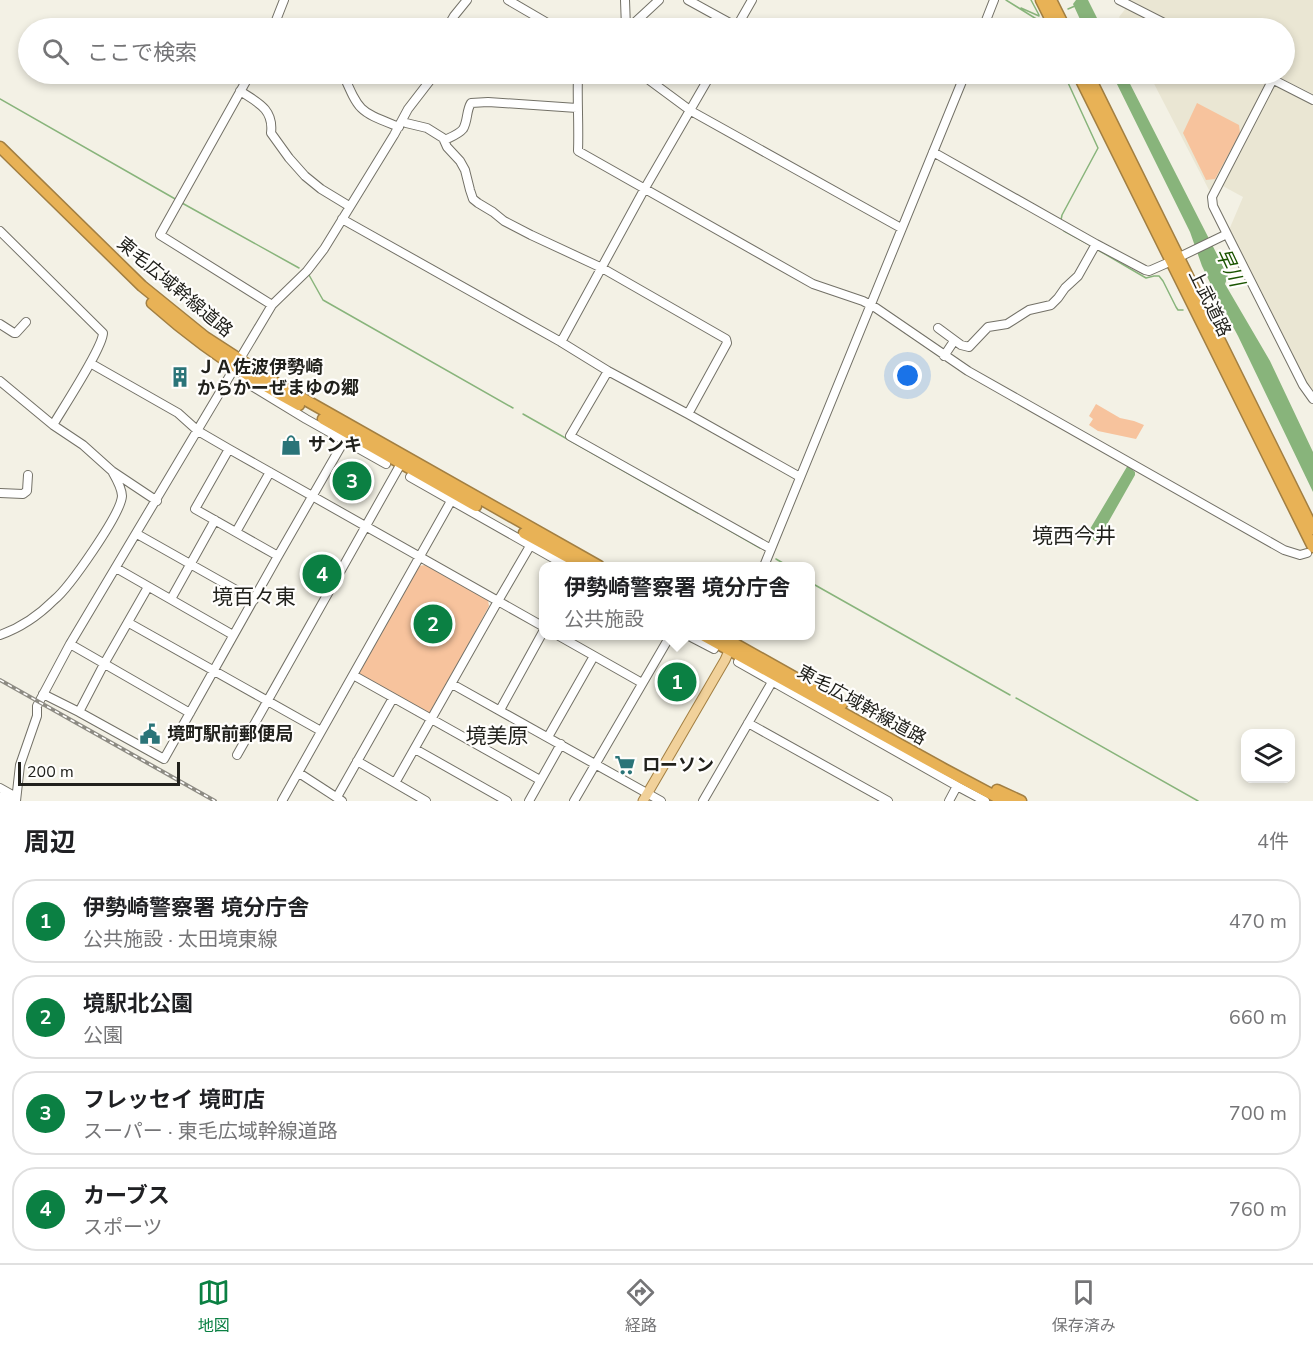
<!DOCTYPE html>
<html lang="ja">
<meta charset="utf-8">
<style>
body{margin:0;font-family:"Nunito Sans","Noto Sans JP",sans-serif;background:#f6f6f6;color:#202124}
.controls{position:absolute;right:18px;bottom:18px;display:grid;overflow:hidden;border-radius:12px;box-shadow:0 3px 9px #0003}
.controls button{width:54px;height:54px;display:grid;place-items:center;padding:0;border:0;border-bottom:2px solid #e0e0e0;background:#fff;color:#202124;font:30px sans-serif}
.scale{position:absolute;left:18px;bottom:15px;width:162px;box-sizing:border-box;padding-left:6px;border:3px solid #21211c;border-top:0;font-size:16px;line-height:21px;white-space:nowrap;color:#21211c;-webkit-text-stroke:4px #fffefc;paint-order:stroke}
.you{position:absolute;left:908px;top:376px;width:21px;height:21px;margin:-15px;border:4px solid #fff;border-radius:50%;background:#1a73e8;box-shadow:0 0 0 9px #1a73e833}
.badge{display:grid;place-items:center;width:39px;height:39px;border-radius:50%;background:#0b8043;color:#fff;font-size:20px;font-weight:700}
.pin{position:absolute;translate:-50% -50%;border:3px solid #fff;box-shadow:0 2px 6px #0006}
.popup{position:absolute;left:539px;top:562px;width:276px;height:78px;box-sizing:border-box;display:grid;place-content:center;border-radius:12px;background:#fff;filter:drop-shadow(0 2px 4px #0005);font-size:20px;white-space:nowrap;color:#757577}
.popup b{font-size:22px;color:#202124}
.popup::after{content:'';position:absolute;left:50%;top:100%;margin-left:-12px;border:12px solid transparent;border-top-color:#fff}
.list{margin:0;padding:0;list-style:none}
h2{display:flex;justify-content:space-between;align-items:center;height:78px;margin:0;padding:0 24px;font-size:26px}
h2 small{font-size:20px;font-weight:400;color:#757577}
.list li{display:grid;grid-template-columns:39px 1fr auto;gap:18px;align-items:center;box-sizing:border-box;height:84px;margin:0 12px 12px;padding:0 12px;border:2px solid #e0e0e0;border-radius:24px}
.list b{display:block;font-size:22px;white-space:nowrap}
.list p{margin:0;font-size:20px;white-space:nowrap;color:#757577}
.list em{font-size:20px;font-style:normal;color:#757577}
.icon{flex:none;width:33px;height:33px;fill:none;stroke:currentColor;stroke-width:2;stroke-linecap:round;stroke-linejoin:round}
.map{position:relative;flex:none;width:1313px;height:801px;overflow:hidden}
.search{position:absolute;background:#fff;box-shadow:0 3px 9px #0003;left:18px;right:18px;top:18px;height:66px;display:flex;align-items:center;gap:15px;box-sizing:border-box;padding:0 21px;border-radius:33px;color:#757577;font-size:22px}
.sheet{height:462px;background:#fff}
nav{display:flex;justify-content:space-around;align-items:center;box-sizing:border-box;height:84px;border-top:2px solid #e0e0e0;background:#fff;font-size:16px;color:#757577}
nav a{display:grid;justify-items:center;gap:3px}
nav .on{color:#0b8043}
.map>svg:first-child{display:block}
.built{fill:#eae6d3}
.green{fill:#f7c39d}
.water{fill:#88b47b}
.lines{fill:none;stroke-linecap:round;stroke-linejoin:round}
.stream{stroke:#88b47b;stroke-width:1.5}
.minor-casing{stroke:#737167;stroke-width:10}
.major-casing{stroke:#a27f42;stroke-width:11}
.highway-casing{stroke:#a27f42;stroke-width:13}
.minor{stroke:#fff;stroke-width:8}
.major{stroke:#f1d19a;stroke-width:9}
.highway{stroke:#e8b256;stroke-width:10}
.rail-casing{stroke:#8d8b83;stroke-width:4}
.rail{stroke:#fffefc;stroke-width:1.5;stroke-dasharray:4.5;stroke-linecap:butt}
.labels{text-anchor:middle;stroke-width:4.5;stroke-linejoin:round;paint-order:stroke}
.street-label{font-size:18px;fill:#21211c;stroke:#fffefc}
.poi-label{font-size:18px;font-weight:bold;fill:#21211c;stroke:#fffefc;text-anchor:start}
.water-label{font-size:20px;font-style:italic;fill:#1a5400;stroke:#fffefc}
.quarter-label{font-size:21px;fill:#21211c;stroke:#fffefc}
</style>
<div class="map">
<svg width="1313" height="801" viewBox="0 0 1313 801">
<rect width="100%" height="100%" fill="#f3f1e5"/>
<!-- built -->
<path class="built" d="M1127,0H1313V94L1272,74H1284V28H1183Z
M1126,8L1167,28H1126L1119,17Z
M1149,74H1256L1267,79L1268,81L1213,190H1209Z
M1275,83L1313,103V393L1307,386L1229,230L1243,197L1221,185Z"/>
<!-- green -->
<path class="green" d="M1197,103L1239,125L1240,133L1215,179L1206,180L1183,133Z
M1096,404L1120,418L1134,421L1144,425L1136,439L1098,431L1089,425L1093,419L1089,416Z
M425,565L488,600L489,606L430,715L359,675V673L419,566Z"/>
<!-- water -->
<path class="water" d="M1076,0H1088L1102,28H1084L1073,4Z
M1112,74H1125L1228,276L1225,284L1270,361L1313,452V492L1238,336L1215,293L1202,266L1190,232Z
M1128,465L1135,472V475L1097,542L1087,536V534Z"/>
<g class="lines">
<!-- stream -->
<path class="stream" d="M1006,0L1038,20L1042,28
M1031,0L1039,15
M1021,8L1039,16
M1068,9L1075,6
M0,99L177,200
M182,203L299,268
M1061,220L1062,215L1098,148L1064,74
M1064,231L1090,245
M1098,250L1146,278L1154,276H1159L1163,281L1176,307L1178,310H1183
M309,275L323,300L513,408
M523,414L698,513
M706,517L760,548
M776,559L788,566
M815,585L1010,695
M1016,698L1198,801"/>
<!-- minor casing -->
<g class="minor-casing">
<path id="minor" d="M508,0L556,28
M625,0L626,28
M688,0L737,27
M1119,0L1174,28
M627,27L631,26L659,0
M273,28L284,0
M447,28L454,16L467,0
M736,28L752,0
M983,28L994,0
M250,74L160,235L272,305
M343,74C360,113 359,111 399,127
M578,74C577,100 579,125 578,151L813,284L863,301L876,308L968,371L1284,550L1300,555L1307,553
M641,74L691,111L901,228
M1262,74L1313,100
M240,91C257,102 274,109 271,133L289,158L305,176L321,189L349,206
M402,121L406,123L427,128L443,138L447,147L460,161L465,170L470,190L473,199L478,203L493,212L504,221L531,235L602,268L726,339L727,343L688,414
M445,140C451,137 459,134 463,129C468,121 466,111 471,103L488,102L577,108
M933,152L1096,244L1145,270L1149,271L1165,264L1227,234L1303,385L1313,399
M342,219L561,342L608,371L688,414L800,477
M0,231L103,333C103,347 63,408 53,425
M1227,234L1213,206L1212,197L1273,79
M0,324L14,333H16L26,322
M938,328L961,345L969,347L988,327L1007,324L1029,310L1051,305L1058,298L1065,288L1078,276L1096,244
M561,342L645,188L711,74
M944,356L954,341
M90,363L178,413L198,431L229,449L544,627
M608,371L570,436L771,549
M242,380L306,419L386,464
M0,381L53,425L83,445L112,471L157,501
M229,449L195,509L278,556
M410,477L567,566
M0,493L23,494L27,491L28,475
M236,532L270,472
M137,534L254,600
M764,566L965,74
M116,568L233,635
M171,599L215,520
M129,623L321,731
M0,635C20,628 39,615 54,600C69,588 121,514 122,496C122,488 116,478 112,471
M559,636L642,683
M689,636L714,649
M70,644L190,713
M738,662L957,786L985,801
M353,675L540,780
M452,684L661,801
M43,694L79,712L164,759L278,556L344,441
M500,710L544,630
M79,712L104,664L148,587
M748,723L888,801
M548,737L594,656
M415,749L507,801
M237,755L403,460
M357,761L426,801
M299,773L342,801
M395,783L498,601L530,546
M0,788L16,797
M0,797L8,801
M337,797L393,698
M16,801L20,765L37,716V706L70,644L272,305L307,271L324,249L394,135L408,109L435,74
M282,801L451,501
M529,801L561,744
M574,801L670,636
M703,801L772,682
M949,801L957,786"/>
</g>
<!-- major casing -->
<g class="major-casing">
<path id="major" d="M643,801L725,660L732,644"/>
</g>
<!-- highway casing -->
<g class="highway-casing">
<path id="highway" d="M1041,0L1055,28
M1051,0L1065,28
M1078,74L1313,547
M1088,74L1313,529
M0,147L142,286L205,337L279,385L599,566
M152,303C197,343 246,377 299,405
M323,419L476,506
M524,533L584,566
M704,636L944,769L1004,801
M721,636L842,704
M997,790L1021,801"/>
</g>
<!-- minor -->
<use href="#minor" class="minor"/>
<!-- major -->
<use href="#major" class="major"/>
<!-- highway -->
<use href="#highway" class="highway"/>
<!-- rail casing -->
<g class="rail-casing">
<path id="rail" d="M0,680L215,801"/>
</g>
<!-- rail -->
<use href="#rail" class="rail"/>
</g>
<!-- icons -->
<defs>
<g id="building-bare" transform="scale(1.62)"><path d="M-4-6H4V6H1V3H-1V6H-4ZM-2.5-4.3h1.7v1.8h-1.7ZM.8-4.3h1.7v1.8H.8ZM-2.5-1h1.7V.8h-1.7ZM.8-1h1.7V.8H.8Z" fill="#2a7478" stroke="#fffefc" stroke-width="2.5" paint-order="stroke"/></g>
<g id="shop-bare" transform="scale(1.62)"><path d="M-5-2.5h2.3a2.7 3.5 0 0 1 5.4 0H5L5.5 6h-11ZM-1.5-2.5h3a1.5 2.3 0 0 0-3 0Z" fill="#2a7478" stroke="#fffefc" stroke-width="2.5" paint-order="stroke"/></g>
<g id="civic-bare" transform="scale(1.62)"><path d="M-.6-6.5H3V-4.5H.6V-3L4-1V1h2V6H-6V1h2V-1L-.6-3ZM-1.2 2.5V6h2.4V2.5Z" fill="#2a7478" stroke="#fffefc" stroke-width="2.5" paint-order="stroke"/></g>
<g id="supermarket-bare" transform="scale(1.62)"><path d="M-6-5.5h2.5l.6 2H6L4.5 2H-2.5L-4.4-4H-6ZM-1.5 3.2a1.3 1.3 0 1 0 .1 0ZM3 3.2a1.3 1.3 0 1 0 .1 0Z" fill="#2a7478" stroke="#fffefc" stroke-width="2.5" paint-order="stroke"/></g>
</defs>
<g fill-rule="evenodd">
<use href="#building-bare" x="180" y="377"/>
<use href="#shop-bare" x="291" y="445"/>
<use href="#civic-bare" x="150" y="734"/>
<use href="#supermarket-bare" x="625" y="765"/>
</g>
<g class="labels">
<!-- street labels -->
<g class="street-label">
<text transform="translate(175 287) rotate(40)" y="6">東毛広域幹線道路</text>
<text transform="translate(1210 303) rotate(64)" y="6">上武道路</text>
<text transform="translate(862 705) rotate(29)" y="6">東毛広域幹線道路</text>
</g>
<!-- poi labels -->
<g class="poi-label">
<text x="197" y="373">ＪＡ佐波伊勢崎<tspan x="197" dy="21">からかーぜまゆの郷</tspan></text>
<text x="308" y="451">サンキ</text>
<text x="167" y="740">境町駅前郵便局</text>
<text x="642" y="771">ローソン</text>
</g>
<!-- water labels -->
<g class="water-label">
<text transform="translate(1230 267) rotate(65)" y="7">早川</text>
</g>
<!-- quarter labels -->
<g class="quarter-label">
<text x="1074" y="543">境西今井</text>
<text x="254" y="604">境百々東</text>
<text x="497" y="743">境美原</text>
</g>
</g>
</svg>
<div class="controls">
<button><svg class="icon" aria-label="layers" viewBox="0 0 24 24"><path d="M12 4l9 5-9 5-9-5zM3 14l9 5 9-5"/></svg></button>
</div>
<div class="scale">200 m</div>
<div class="you"></div>
<div class="pin badge" style="left:677px;top:682px">1</div>
<div class="popup"><b>伊勢崎警察署 境分庁舎</b>公共施設</div>
<div class="pin badge" style="left:433px;top:624px">2</div>
<div class="pin badge" style="left:352px;top:481px">3</div>
<div class="pin badge" style="left:322px;top:574px">4</div>
<div class="search"><svg class="icon" aria-label="search" viewBox="0 0 24 24"><circle cx="10" cy="10" r="6"/><path d="M15 15l6 6"/></svg>ここで検索</div>
</div>
<section class="sheet">
<h2>周辺<small>4件</small></h2>
<ul class="list">
<li><span class="badge">1</span><div><b>伊勢崎警察署 境分庁舎</b><p>公共施設 · 太田境東線</p></div><em>470 m</em></li>
<li><span class="badge">2</span><div><b>境駅北公園</b><p>公園</p></div><em>660 m</em></li>
<li><span class="badge">3</span><div><b>フレッセイ 境町店</b><p>スーパー · 東毛広域幹線道路</p></div><em>700 m</em></li>
<li><span class="badge">4</span><div><b>カーブス</b><p>スポーツ</p></div><em>760 m</em></li>
</ul>
</section>
<nav>
<a class="on"><svg class="icon" aria-label="map" viewBox="0 0 24 24"><path d="M3 6l6-2 6 2 6-2v14l-6 2-6-2-6 2zM9 4v14M15 6v14"/></svg>地図</a>
<a><svg class="icon" aria-label="directions" viewBox="0 0 24 24"><path d="M12 3l9 9-9 9-9-9zM9 14v-3h6M13 9l2 2-2 2"/></svg>経路</a>
<a><svg class="icon" aria-label="saved" viewBox="0 0 24 24"><path d="M7 4h10v16l-5-4-5 4z"/></svg>保存済み</a>
</nav>
